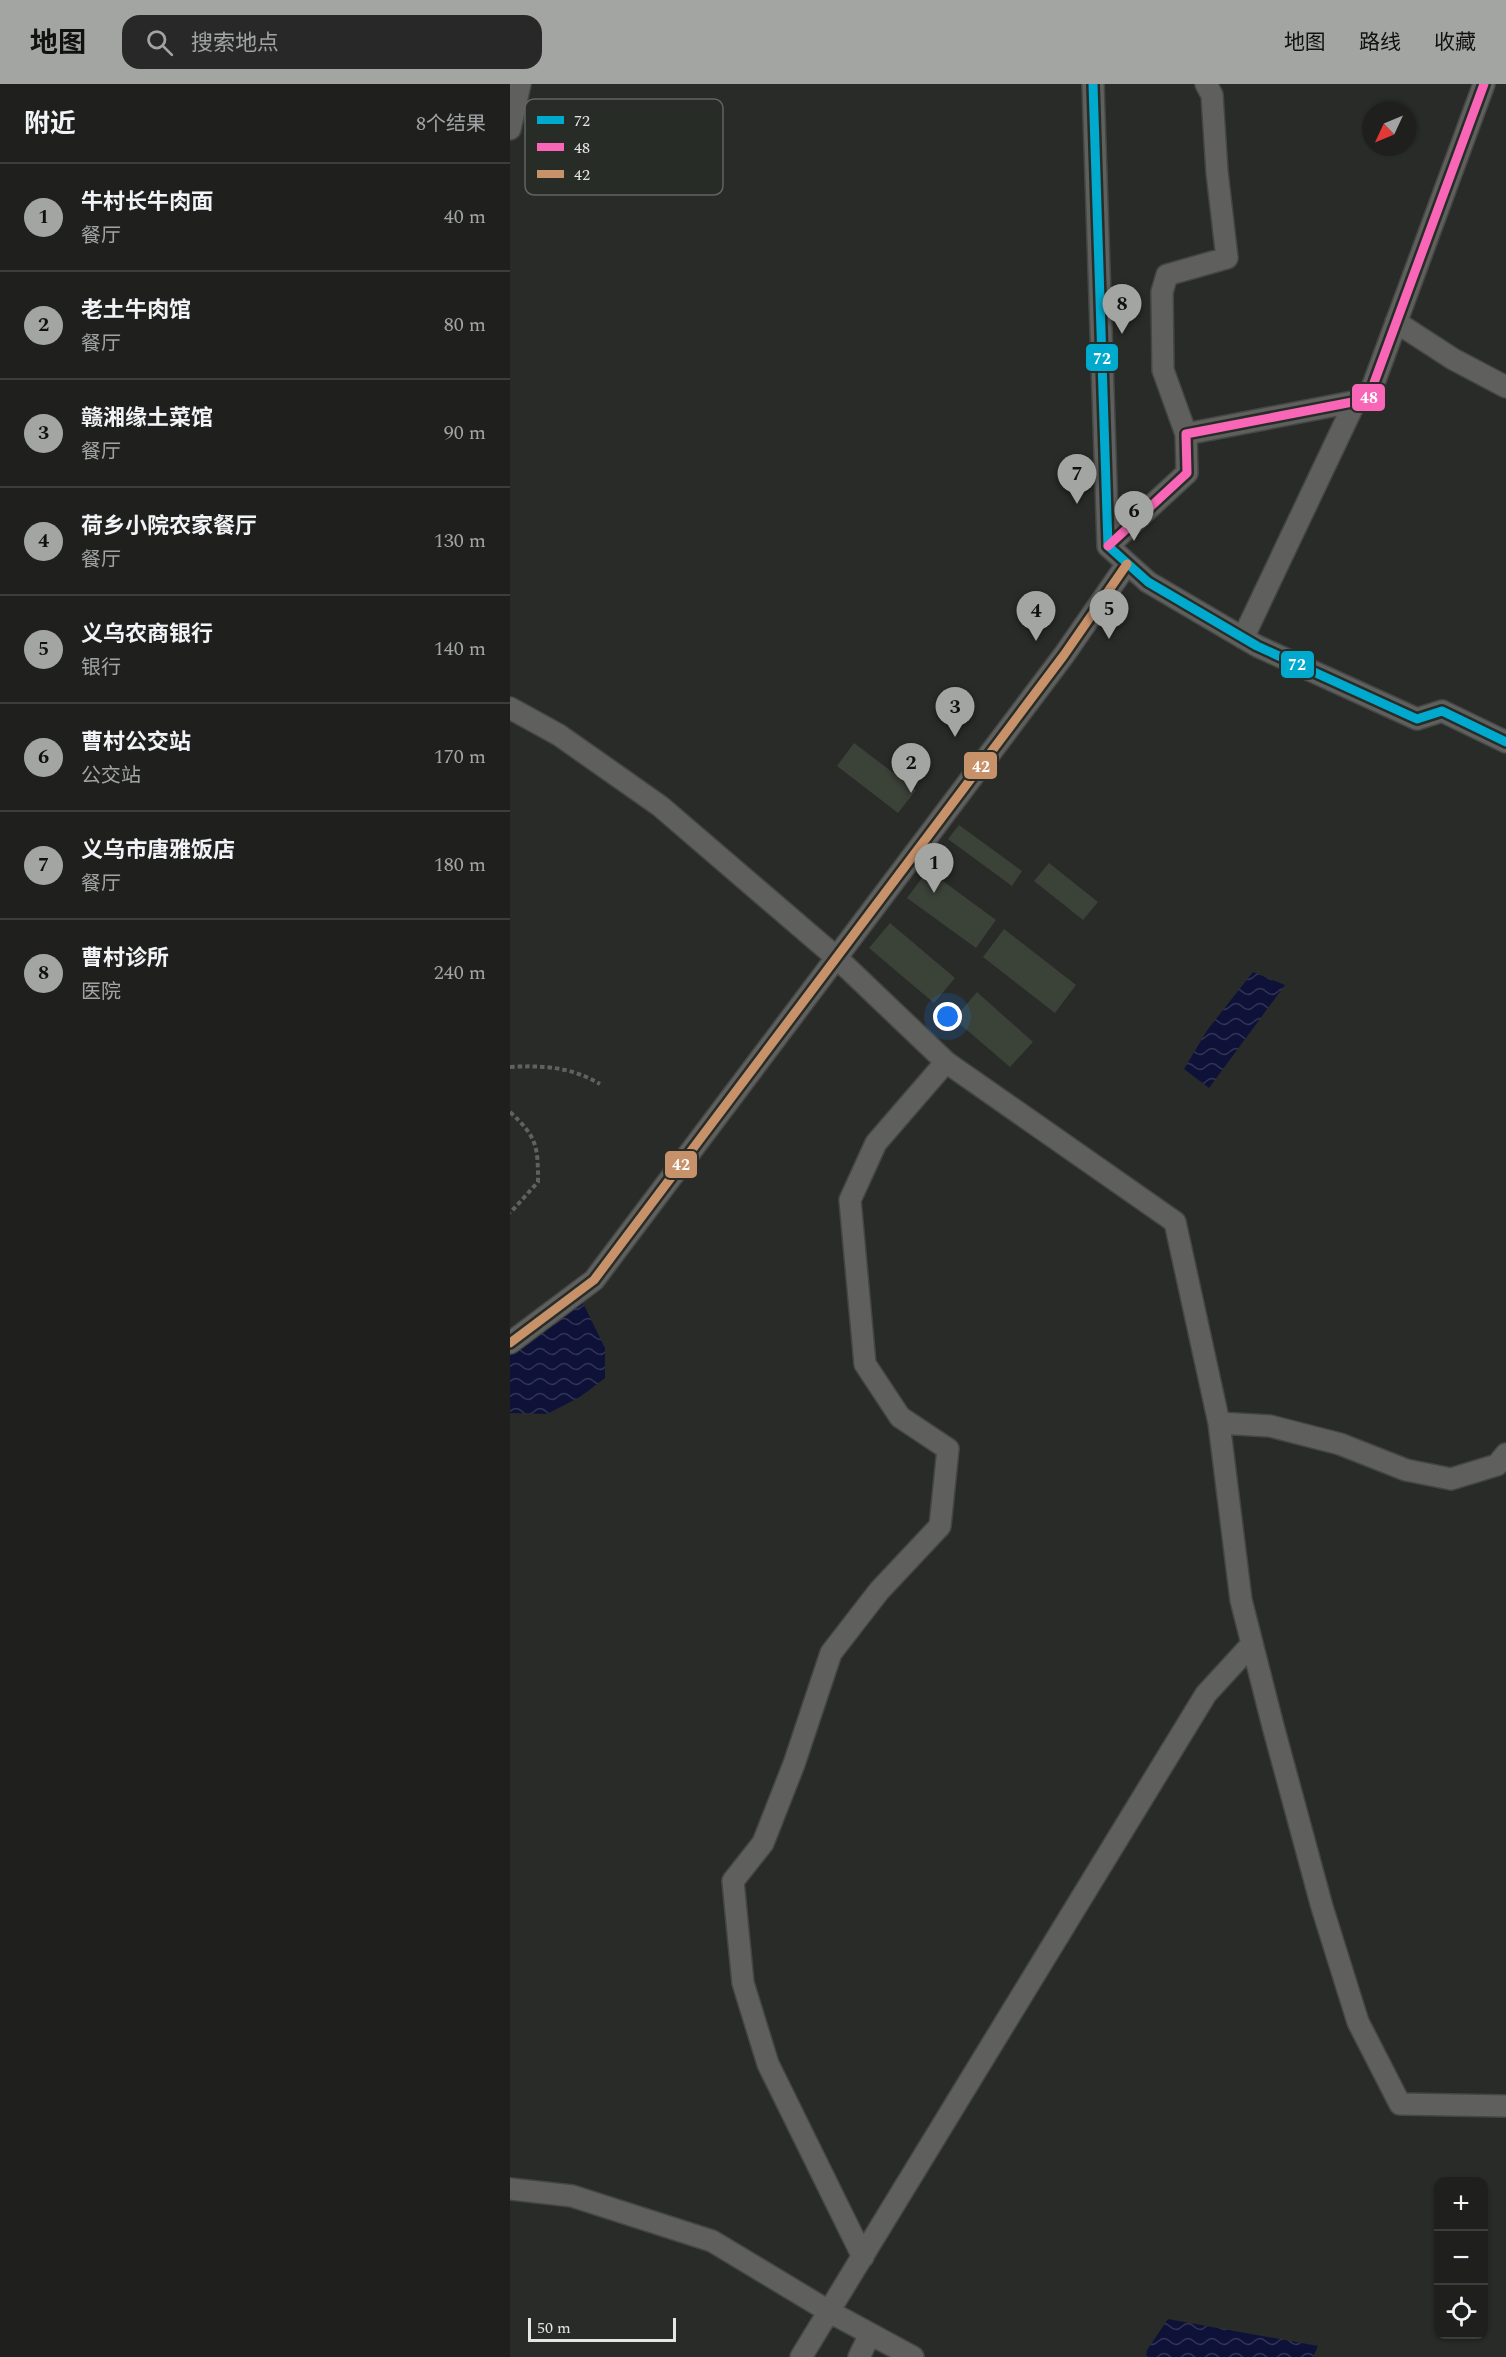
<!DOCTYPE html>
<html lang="zh">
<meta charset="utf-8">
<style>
body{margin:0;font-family:Spectral,"Noto Sans SC",serif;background:#272827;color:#f1f3f6}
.controls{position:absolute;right:18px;bottom:18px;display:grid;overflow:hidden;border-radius:12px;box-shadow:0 2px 4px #0004}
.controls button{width:54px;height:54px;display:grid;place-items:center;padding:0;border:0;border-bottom:2px solid #3c3e3c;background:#1f201e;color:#f1f3f6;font:30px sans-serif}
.compass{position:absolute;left:852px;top:18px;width:54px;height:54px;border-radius:50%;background:#1f201e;box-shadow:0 2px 4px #0004;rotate:226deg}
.scale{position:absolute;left:18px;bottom:15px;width:148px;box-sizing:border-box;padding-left:6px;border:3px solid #e4e6e3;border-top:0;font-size:16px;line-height:21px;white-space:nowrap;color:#e4e6e3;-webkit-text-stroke:4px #282c27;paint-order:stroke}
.you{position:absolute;left:438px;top:933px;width:21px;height:21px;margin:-15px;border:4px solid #fff;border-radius:50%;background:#1a73e8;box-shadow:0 0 0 9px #1a73e833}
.badge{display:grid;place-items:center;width:39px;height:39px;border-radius:50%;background:#a3a5a2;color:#111;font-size:20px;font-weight:700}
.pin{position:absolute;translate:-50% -50px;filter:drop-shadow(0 2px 3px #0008)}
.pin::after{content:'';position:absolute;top:32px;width:21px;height:18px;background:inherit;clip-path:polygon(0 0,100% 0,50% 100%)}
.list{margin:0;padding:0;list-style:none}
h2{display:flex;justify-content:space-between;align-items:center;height:78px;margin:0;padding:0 24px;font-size:26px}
h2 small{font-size:20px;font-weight:400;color:#a1a3a4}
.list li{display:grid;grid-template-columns:39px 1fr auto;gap:18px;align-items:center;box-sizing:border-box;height:108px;padding:0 24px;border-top:2px solid #3c3e3c}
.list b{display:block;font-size:22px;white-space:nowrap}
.list p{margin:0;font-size:20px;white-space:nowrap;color:#a1a3a4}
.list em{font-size:20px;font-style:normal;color:#a1a3a4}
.icon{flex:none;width:33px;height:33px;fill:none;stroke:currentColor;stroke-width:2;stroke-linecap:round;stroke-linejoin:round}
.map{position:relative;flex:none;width:996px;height:2273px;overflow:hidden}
header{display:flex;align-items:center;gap:36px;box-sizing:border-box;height:84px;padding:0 30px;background:#a3a5a2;color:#111}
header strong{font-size:28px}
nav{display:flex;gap:33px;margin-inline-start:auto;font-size:21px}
.search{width:420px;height:54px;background:#272827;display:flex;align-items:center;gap:15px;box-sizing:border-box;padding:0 21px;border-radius:18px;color:#a1a3a4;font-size:22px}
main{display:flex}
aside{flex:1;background:#1f201e}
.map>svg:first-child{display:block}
.water{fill:url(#water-waves)}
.building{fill:#3b4238}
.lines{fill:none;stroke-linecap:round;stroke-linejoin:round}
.minor-casing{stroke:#444643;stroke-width:24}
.path{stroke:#606160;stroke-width:4;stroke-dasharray:4.5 3;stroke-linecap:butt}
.minor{stroke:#5f605e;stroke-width:21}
.bus-1-casing{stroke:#282c27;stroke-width:14}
.bus-2-casing{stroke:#282c27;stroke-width:14}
.bus-3-casing{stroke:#282c27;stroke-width:14}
.bus-1{stroke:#00a9ce;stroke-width:9}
.bus-2{stroke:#fa66b7;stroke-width:9}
.bus-3{stroke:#c7916a;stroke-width:9}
.key{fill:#282c27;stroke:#60645f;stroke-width:1.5}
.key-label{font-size:16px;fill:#e4e6e3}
.line-badge{stroke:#282c27;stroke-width:2}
.badge-label{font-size:16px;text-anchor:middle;font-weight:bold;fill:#fff}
</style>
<header>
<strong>地图</strong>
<div class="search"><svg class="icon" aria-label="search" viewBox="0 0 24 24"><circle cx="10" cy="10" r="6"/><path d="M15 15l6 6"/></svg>搜索地点</div>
<nav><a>地图</a><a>路线</a><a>收藏</a></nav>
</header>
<main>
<aside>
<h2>附近<small>8个结果</small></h2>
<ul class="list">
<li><span class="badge">1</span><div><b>牛村长牛肉面</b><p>餐厅</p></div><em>40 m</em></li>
<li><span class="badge">2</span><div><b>老土牛肉馆</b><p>餐厅</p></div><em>80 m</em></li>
<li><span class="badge">3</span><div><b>赣湘缘土菜馆</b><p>餐厅</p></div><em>90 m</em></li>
<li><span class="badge">4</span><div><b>荷乡小院农家餐厅</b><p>餐厅</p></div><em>130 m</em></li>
<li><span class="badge">5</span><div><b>义乌农商银行</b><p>银行</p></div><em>140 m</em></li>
<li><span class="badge">6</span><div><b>曹村公交站</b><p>公交站</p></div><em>170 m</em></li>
<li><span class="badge">7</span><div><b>义乌市唐雅饭店</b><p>餐厅</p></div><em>180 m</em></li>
<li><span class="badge">8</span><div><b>曹村诊所</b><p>医院</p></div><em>240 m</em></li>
</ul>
</aside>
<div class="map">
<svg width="996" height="2273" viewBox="0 0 996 2273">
<defs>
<pattern id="water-waves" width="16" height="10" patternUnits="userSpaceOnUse" patternTransform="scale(1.5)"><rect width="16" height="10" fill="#0f1238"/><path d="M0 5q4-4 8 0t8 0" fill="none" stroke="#323455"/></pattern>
</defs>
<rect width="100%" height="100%" fill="#292b28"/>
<!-- water -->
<path class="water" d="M743,888L775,901L699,1004L674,985L698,945Z
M72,1217L95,1264V1294L70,1313L37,1330L0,1329V1269Z
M658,2235L808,2262L803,2273H636L637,2266Z"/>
<!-- building -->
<path class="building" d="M344,659L406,706L388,729L327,682Z
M449,741L512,787L502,802L438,755Z
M539,779L588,818L573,836L524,797Z
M418,786L486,836L466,864L397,814Z
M380,839L445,894L424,919L359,864Z
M494,845L566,901L545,929L473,873Z
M467,908L523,958L500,983L444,935Z"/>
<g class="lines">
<!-- minor casing -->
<g class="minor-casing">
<path id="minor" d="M583,0L598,462L638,498L747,562L907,635L932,627L996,658
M0,45L10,0
M886,238L943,275L996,303
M676,350L653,286L652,208L657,191L717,174L707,88L702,11L696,0
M598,462L677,389L676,350L858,315L974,0
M733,554L845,318
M0,624L49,651L150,722L327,874L436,978
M0,1259L84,1196L554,571L617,480
M996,1370L987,1381L941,1395L896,1386L830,1360L760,1342L709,1339L731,1516L763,1642L812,1823L848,1938L890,2020L996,2022
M0,2105L62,2112L202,2157L320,2228L403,2273
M353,2173L258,1980L233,1899L223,1797L253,1759L284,1680L321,1569L369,1507L430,1442L438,1365L390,1333L355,1280L340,1116L366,1059L436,978L665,1138L709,1339
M291,2273L696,1610L742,1560
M349,2273L360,2250"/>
</g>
<!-- path -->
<path class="path" d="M0,983C33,981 61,983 90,1000
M0,1028C27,1053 28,1062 28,1098L0,1129"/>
<!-- minor -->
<use href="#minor" class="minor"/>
<!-- bus-1 casing -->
<g class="bus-1-casing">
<path id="bus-1" d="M583,0L598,462L638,498L747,562L907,635L932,627L996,658"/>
</g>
<!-- bus-2 casing -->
<g class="bus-2-casing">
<path id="bus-2" d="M598,462L677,389L676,350L858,315L974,0"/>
</g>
<!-- bus-3 casing -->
<g class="bus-3-casing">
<path id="bus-3" d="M0,1259L84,1196L554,571L617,480"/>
</g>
<!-- bus-1 -->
<use href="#bus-1" class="bus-1"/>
<!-- bus-2 -->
<use href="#bus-2" class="bus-2"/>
<!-- bus-3 -->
<use href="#bus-3" class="bus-3"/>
</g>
<!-- legend -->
<rect x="15" y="15" width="198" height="96" rx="9" class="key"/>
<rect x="27" y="32" width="27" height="8" fill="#00a9ce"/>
<rect x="27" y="59" width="27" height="8" fill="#fa66b7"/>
<rect x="27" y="86" width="27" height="8" fill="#c7916a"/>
<g class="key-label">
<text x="64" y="42">72</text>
<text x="64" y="69">48</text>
<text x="64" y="96">42</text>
</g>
<g class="line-badge">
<rect x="575" y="259" width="34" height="29" rx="6" fill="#00a9ce"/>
<rect x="841" y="299" width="35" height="29" rx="6" fill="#fa66b7"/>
<rect x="770" y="566" width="35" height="29" rx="6" fill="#00a9ce"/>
<rect x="453" y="667" width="35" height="29" rx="6" fill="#c7916a"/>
<rect x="154" y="1066" width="34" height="29" rx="6" fill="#c7916a"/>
</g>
<g class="badge-label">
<text x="592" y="280">72</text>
<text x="859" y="319">48</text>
<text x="787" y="586">72</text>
<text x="471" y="688">42</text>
<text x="171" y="1086">42</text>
</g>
</svg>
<div class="controls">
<button>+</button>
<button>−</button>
<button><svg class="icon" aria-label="locate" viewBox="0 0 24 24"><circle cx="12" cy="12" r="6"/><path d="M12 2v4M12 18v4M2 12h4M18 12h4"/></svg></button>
</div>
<svg class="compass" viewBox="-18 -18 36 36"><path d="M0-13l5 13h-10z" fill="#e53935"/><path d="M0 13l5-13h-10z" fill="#a1a3a4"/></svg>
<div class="scale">50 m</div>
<div class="you"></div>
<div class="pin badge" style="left:424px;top:809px">1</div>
<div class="pin badge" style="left:401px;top:709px">2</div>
<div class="pin badge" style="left:445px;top:653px">3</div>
<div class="pin badge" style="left:526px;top:557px">4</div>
<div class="pin badge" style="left:599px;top:555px">5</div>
<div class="pin badge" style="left:624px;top:457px">6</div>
<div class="pin badge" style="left:567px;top:420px">7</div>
<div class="pin badge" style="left:612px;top:250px">8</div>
</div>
</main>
